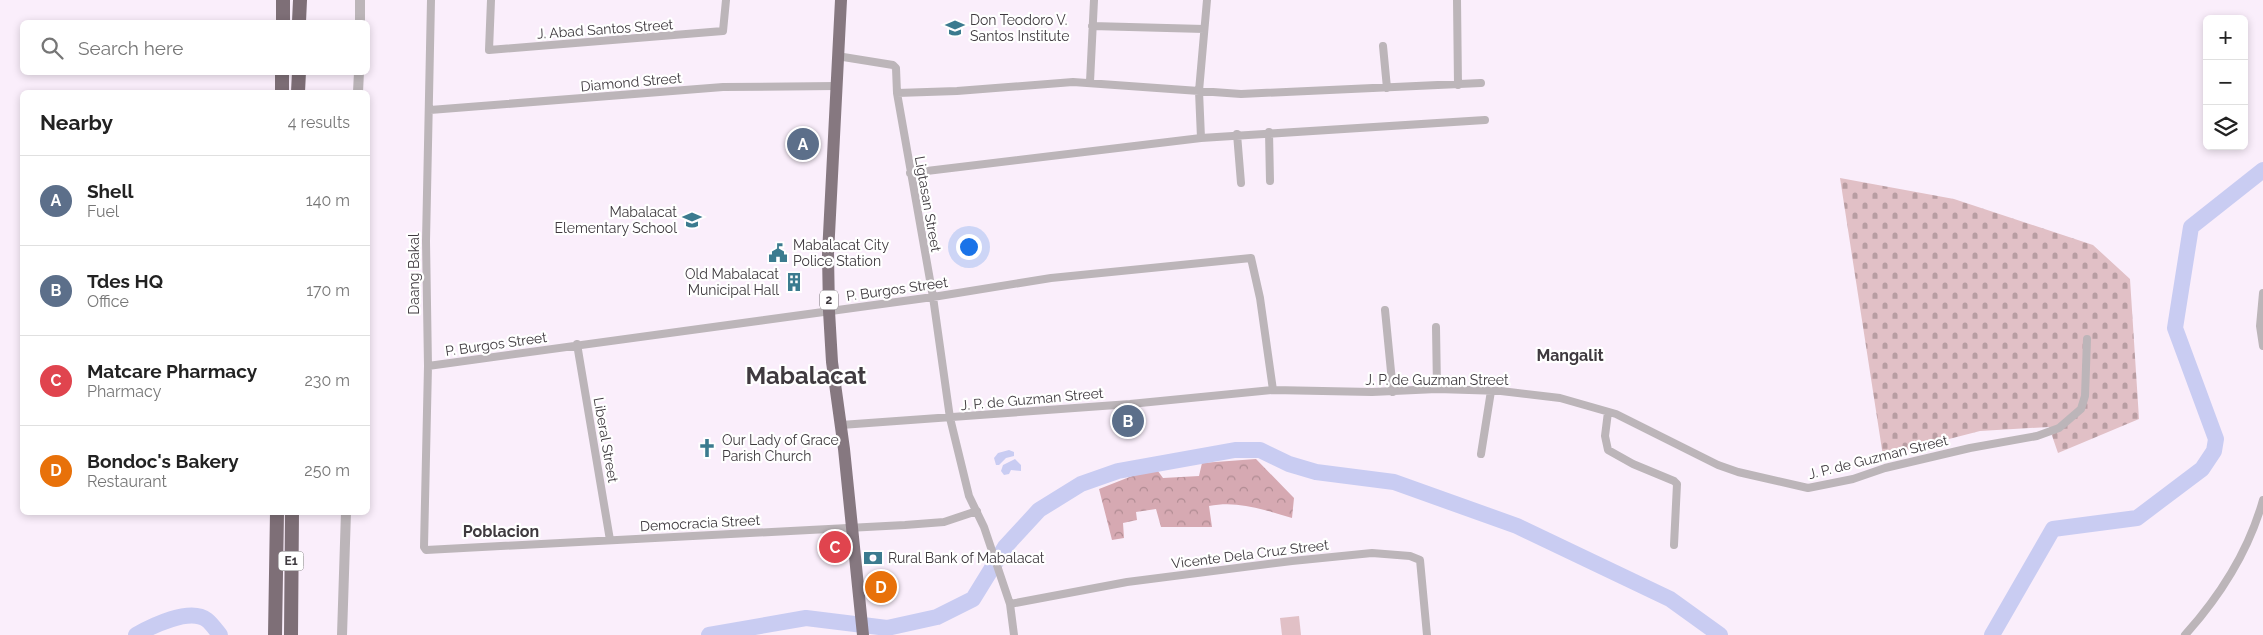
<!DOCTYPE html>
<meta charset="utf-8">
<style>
body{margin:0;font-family:Raleway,sans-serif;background:#f2f2f2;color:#222}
.controls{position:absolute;right:15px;top:15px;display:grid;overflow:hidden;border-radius:8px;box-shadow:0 2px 8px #0003}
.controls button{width:45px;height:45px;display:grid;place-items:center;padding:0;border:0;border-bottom:1px solid #e0e0e0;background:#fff;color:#222;font:25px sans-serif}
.you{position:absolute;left:968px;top:246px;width:18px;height:18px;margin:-12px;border:4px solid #fff;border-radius:50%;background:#1a73e8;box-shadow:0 0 0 8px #1a73e833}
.badge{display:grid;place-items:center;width:32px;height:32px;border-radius:50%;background:#d93025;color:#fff;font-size:16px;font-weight:700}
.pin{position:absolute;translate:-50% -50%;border:2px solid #fff;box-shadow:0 1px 5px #0006}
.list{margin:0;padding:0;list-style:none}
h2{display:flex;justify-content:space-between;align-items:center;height:65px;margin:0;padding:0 20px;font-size:21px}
h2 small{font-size:16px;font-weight:400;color:#767676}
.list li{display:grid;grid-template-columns:32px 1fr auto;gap:15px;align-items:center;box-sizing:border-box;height:90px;padding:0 20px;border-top:1px solid #e0e0e0}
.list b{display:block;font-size:19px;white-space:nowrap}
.list p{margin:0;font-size:16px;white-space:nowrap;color:#767676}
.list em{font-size:16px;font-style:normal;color:#767676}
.icon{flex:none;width:28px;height:28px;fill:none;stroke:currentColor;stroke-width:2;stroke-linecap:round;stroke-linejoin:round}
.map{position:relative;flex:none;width:2263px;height:635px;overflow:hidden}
.search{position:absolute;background:#fff;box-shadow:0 2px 8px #0003;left:20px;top:20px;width:350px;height:55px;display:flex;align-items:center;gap:12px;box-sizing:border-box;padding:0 18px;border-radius:8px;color:#767676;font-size:19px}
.panel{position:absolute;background:#fff;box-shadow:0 2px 8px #0003;left:20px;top:90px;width:350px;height:425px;border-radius:8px}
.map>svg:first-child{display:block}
.forest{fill:url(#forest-crowns)}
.cemetery{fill:url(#cemetery-stones)}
.park{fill:#e1c0c6}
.water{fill:#c9ccf2}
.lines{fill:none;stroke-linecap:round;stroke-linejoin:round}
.river{stroke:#c9ccf2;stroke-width:16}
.minor{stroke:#bcb5b9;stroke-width:8}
.tertiary{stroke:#bcb5b9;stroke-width:10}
.trunk{stroke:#867880;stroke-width:12}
.motorway{stroke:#7e6f77;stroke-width:14}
.labels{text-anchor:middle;stroke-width:4.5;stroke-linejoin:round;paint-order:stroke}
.shield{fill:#fff;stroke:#797579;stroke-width:1}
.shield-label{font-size:12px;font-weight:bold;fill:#3f3a3f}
.poi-label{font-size:14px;fill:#3f3a3f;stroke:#fff;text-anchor:start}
.street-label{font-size:14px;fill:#3f3a3f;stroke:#fff}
.quarter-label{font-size:16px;font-weight:bold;fill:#3f3a3f;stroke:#fff}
.town-label{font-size:24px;font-weight:bold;fill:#3f3a3f;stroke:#fff}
</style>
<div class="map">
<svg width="2263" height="635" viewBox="0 0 2263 635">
<defs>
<pattern id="forest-crowns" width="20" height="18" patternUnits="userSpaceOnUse" patternTransform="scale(1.25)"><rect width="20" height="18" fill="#d6a9b2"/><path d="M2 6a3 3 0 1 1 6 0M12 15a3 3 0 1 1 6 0" fill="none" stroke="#af8b92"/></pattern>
<pattern id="cemetery-stones" width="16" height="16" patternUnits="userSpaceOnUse" patternTransform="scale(1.25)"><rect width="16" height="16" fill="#e1c0c6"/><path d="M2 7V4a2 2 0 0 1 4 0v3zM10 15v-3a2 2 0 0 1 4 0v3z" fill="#b89da2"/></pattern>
</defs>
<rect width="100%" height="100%" fill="#faeefb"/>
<!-- forest -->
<path class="forest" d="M1256,459L1294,498L1292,518C1264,510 1238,500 1209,506L1212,527H1161L1156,509L1136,512L1137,520L1123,523L1124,538L1112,540L1099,489L1155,467L1163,478L1199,476L1202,463Z"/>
<!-- cemetery -->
<path class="cemetery" d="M1840,178L1954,199L2093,245L2130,279L2139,419L2058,453L2049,427L1980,431L1883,456Z"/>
<!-- park -->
<path class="park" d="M1299,616L1301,635H1282L1280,618Z"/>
<!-- water -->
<path class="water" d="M1009,450L1014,452V456L1006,458L999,465H996L994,458L998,453Z
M1015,459L1021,465V471L1011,470L1009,474L1004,475L1001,471L1003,465Z"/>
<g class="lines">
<!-- river -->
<path class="river" d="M136,635C152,626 190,607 207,620C212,624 216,630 220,635
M709,635L806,618L887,628L937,617L973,599L1005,547L1039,510L1081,484L1118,471L1235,450H1260L1289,464L1316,472L1394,482L1517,526L1670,599L1720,635
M1992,635L2053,529L2137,518L2202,469L2214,451L2216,439L2175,328L2191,227L2263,170"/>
<!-- minor -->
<path class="minor" d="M431,0L426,241L428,366L424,547L426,550L905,525L944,522L977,511
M491,0L489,50L723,31L726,0
M1457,0L1458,85
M1092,26L1204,29
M1383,46L1387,88
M837,56L893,65L896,68L897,93L933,297L950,418L969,496L984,527L1010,604L1014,635
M1090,82L1094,0
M897,93L957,91L1073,82L1241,94L1481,83
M430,110L723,87L836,86
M1269,132L1270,181
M1237,134L1241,183
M1201,138L1199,91L1207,0
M910,173L1201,138L1485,120
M2263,293L2260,326L2263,346
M1385,310L1393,392
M1436,327L1437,389
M577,344L610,540
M428,366L933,297L1051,278L1251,258L1260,298L1273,390
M1608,412L1605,436L1608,450L1633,464L1674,481L1677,484L1674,545
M841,425L1130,404L1273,390L1372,392L1437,389L1501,391L1560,398L1616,414L1718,465L1738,472L1808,488L1853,479L1885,468L1970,448L2037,436L2059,428L2081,409L2085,396L2087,339
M1481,454L1491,391
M1010,604L1127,582L1292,561L1372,553L1410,556L1420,560L1427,635
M2185,635C2220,596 2249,550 2263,500"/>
<!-- tertiary -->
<path class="tertiary" d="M360,22V0
M358,92L359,72
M342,635L346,512"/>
<!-- trunk -->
<path class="trunk" d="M841,0L828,254L829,311L832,362L844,449L863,635"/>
<!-- motorway -->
<path class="motorway" d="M283,22V0
M299,22L300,0
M282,92V72
M298,92L299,72
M275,635L277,512
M291,635L292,512"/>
</g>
<!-- icons -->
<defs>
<g id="school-bare" transform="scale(1.5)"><path d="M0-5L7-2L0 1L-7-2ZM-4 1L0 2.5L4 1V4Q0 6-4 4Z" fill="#3b7b8f" stroke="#fff" stroke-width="2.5" paint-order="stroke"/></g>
<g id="civic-bare" transform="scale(1.5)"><path d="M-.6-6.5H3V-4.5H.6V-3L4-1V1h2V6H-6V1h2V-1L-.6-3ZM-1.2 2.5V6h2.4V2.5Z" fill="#3b7b8f" stroke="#fff" stroke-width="2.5" paint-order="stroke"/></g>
<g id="building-bare" transform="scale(1.5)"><path d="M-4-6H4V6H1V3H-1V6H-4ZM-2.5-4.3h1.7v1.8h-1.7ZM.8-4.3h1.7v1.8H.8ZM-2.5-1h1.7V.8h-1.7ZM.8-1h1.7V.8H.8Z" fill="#3b7b8f" stroke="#fff" stroke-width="2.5" paint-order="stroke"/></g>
<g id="church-bare" transform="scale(1.5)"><path d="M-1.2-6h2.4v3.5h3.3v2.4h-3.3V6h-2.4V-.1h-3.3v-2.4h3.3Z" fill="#3b7b8f" stroke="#fff" stroke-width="2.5" paint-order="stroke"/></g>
<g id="bank-bare" transform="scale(1.5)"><path d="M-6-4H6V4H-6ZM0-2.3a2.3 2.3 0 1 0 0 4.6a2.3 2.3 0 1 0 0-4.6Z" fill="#3b7b8f" stroke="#fff" stroke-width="2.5" paint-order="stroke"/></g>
</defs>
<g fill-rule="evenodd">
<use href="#school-bare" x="955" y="28"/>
<use href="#school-bare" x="692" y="220"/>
<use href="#civic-bare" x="778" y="253"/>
<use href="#building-bare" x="794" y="282"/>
<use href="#church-bare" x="707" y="448"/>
<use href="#bank-bare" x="873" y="558"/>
</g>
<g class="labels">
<!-- shield labels -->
<g class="shield">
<rect x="820" y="290.5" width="18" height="19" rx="4"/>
<rect x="278.5" y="551.5" width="25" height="19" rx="4"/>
</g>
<g class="shield-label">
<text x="829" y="304">2</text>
<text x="291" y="565">E1</text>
</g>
<!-- poi labels -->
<g class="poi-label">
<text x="970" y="25">Don Teodoro V.<tspan x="970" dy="16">Santos Institute</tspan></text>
<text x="677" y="217" text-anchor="end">Mabalacat<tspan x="677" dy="16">Elementary School</tspan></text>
<text x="793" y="250">Mabalacat City<tspan x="793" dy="16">Police Station</tspan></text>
<text x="779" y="279" text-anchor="end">Old Mabalacat<tspan x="779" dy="16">Municipal Hall</tspan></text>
<text x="722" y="445">Our Lady of Grace<tspan x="722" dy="16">Parish Church</tspan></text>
<text x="888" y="563">Rural Bank of Mabalacat</text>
</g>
<!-- street labels -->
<g class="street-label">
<text transform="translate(605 29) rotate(-4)" y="5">J. Abad Santos Street</text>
<text transform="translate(631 82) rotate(-5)" y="5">Diamond Street</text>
<text transform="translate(928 204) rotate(80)" y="5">Ligtasan Street</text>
<text transform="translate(414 274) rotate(-90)" y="5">Daang Bakal</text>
<text transform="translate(897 289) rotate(-8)" y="5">P. Burgos Street</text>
<text transform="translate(496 344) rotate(-8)" y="5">P. Burgos Street</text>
<text x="1437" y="385">J. P. de Guzman Street</text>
<text transform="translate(1032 399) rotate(-5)" y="5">J. P. de Guzman Street</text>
<text transform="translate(606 440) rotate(80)" y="5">Liberal Street</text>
<text transform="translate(1878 457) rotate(-14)" y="5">J. P. de Guzman Street</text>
<text transform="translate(700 523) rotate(-3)" y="5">Democracia Street</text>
<text transform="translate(1250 554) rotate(-7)" y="5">Vicente Dela Cruz Street</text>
</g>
<!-- quarter labels -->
<g class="quarter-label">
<text x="1570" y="361">Mangalit</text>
<text x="501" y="537">Poblacion</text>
</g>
<!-- town labels -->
<g class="town-label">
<text x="806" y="384">Mabalacat</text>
</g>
</g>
</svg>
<div class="controls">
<button>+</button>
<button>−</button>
<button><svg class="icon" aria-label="layers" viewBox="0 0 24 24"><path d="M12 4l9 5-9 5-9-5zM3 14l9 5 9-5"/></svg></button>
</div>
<div class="you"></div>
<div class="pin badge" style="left:803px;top:144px;background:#5c6f8a">A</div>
<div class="pin badge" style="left:1128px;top:421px;background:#5c6f8a">B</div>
<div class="pin badge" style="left:835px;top:547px;background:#e0444e">C</div>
<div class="pin badge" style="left:881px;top:587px;background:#e8710a">D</div>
<div class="search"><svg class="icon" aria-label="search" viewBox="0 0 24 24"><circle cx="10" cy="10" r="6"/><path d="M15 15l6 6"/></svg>Search here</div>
<section class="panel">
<h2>Nearby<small>4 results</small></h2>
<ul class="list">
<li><span class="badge" style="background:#5c6f8a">A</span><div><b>Shell</b><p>Fuel</p></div><em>140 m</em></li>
<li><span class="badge" style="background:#5c6f8a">B</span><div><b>Tdes HQ</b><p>Office</p></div><em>170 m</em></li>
<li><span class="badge" style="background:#e0444e">C</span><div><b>Matcare Pharmacy</b><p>Pharmacy</p></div><em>230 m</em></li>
<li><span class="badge" style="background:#e8710a">D</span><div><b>Bondoc's Bakery</b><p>Restaurant</p></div><em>250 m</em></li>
</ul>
</section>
</div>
